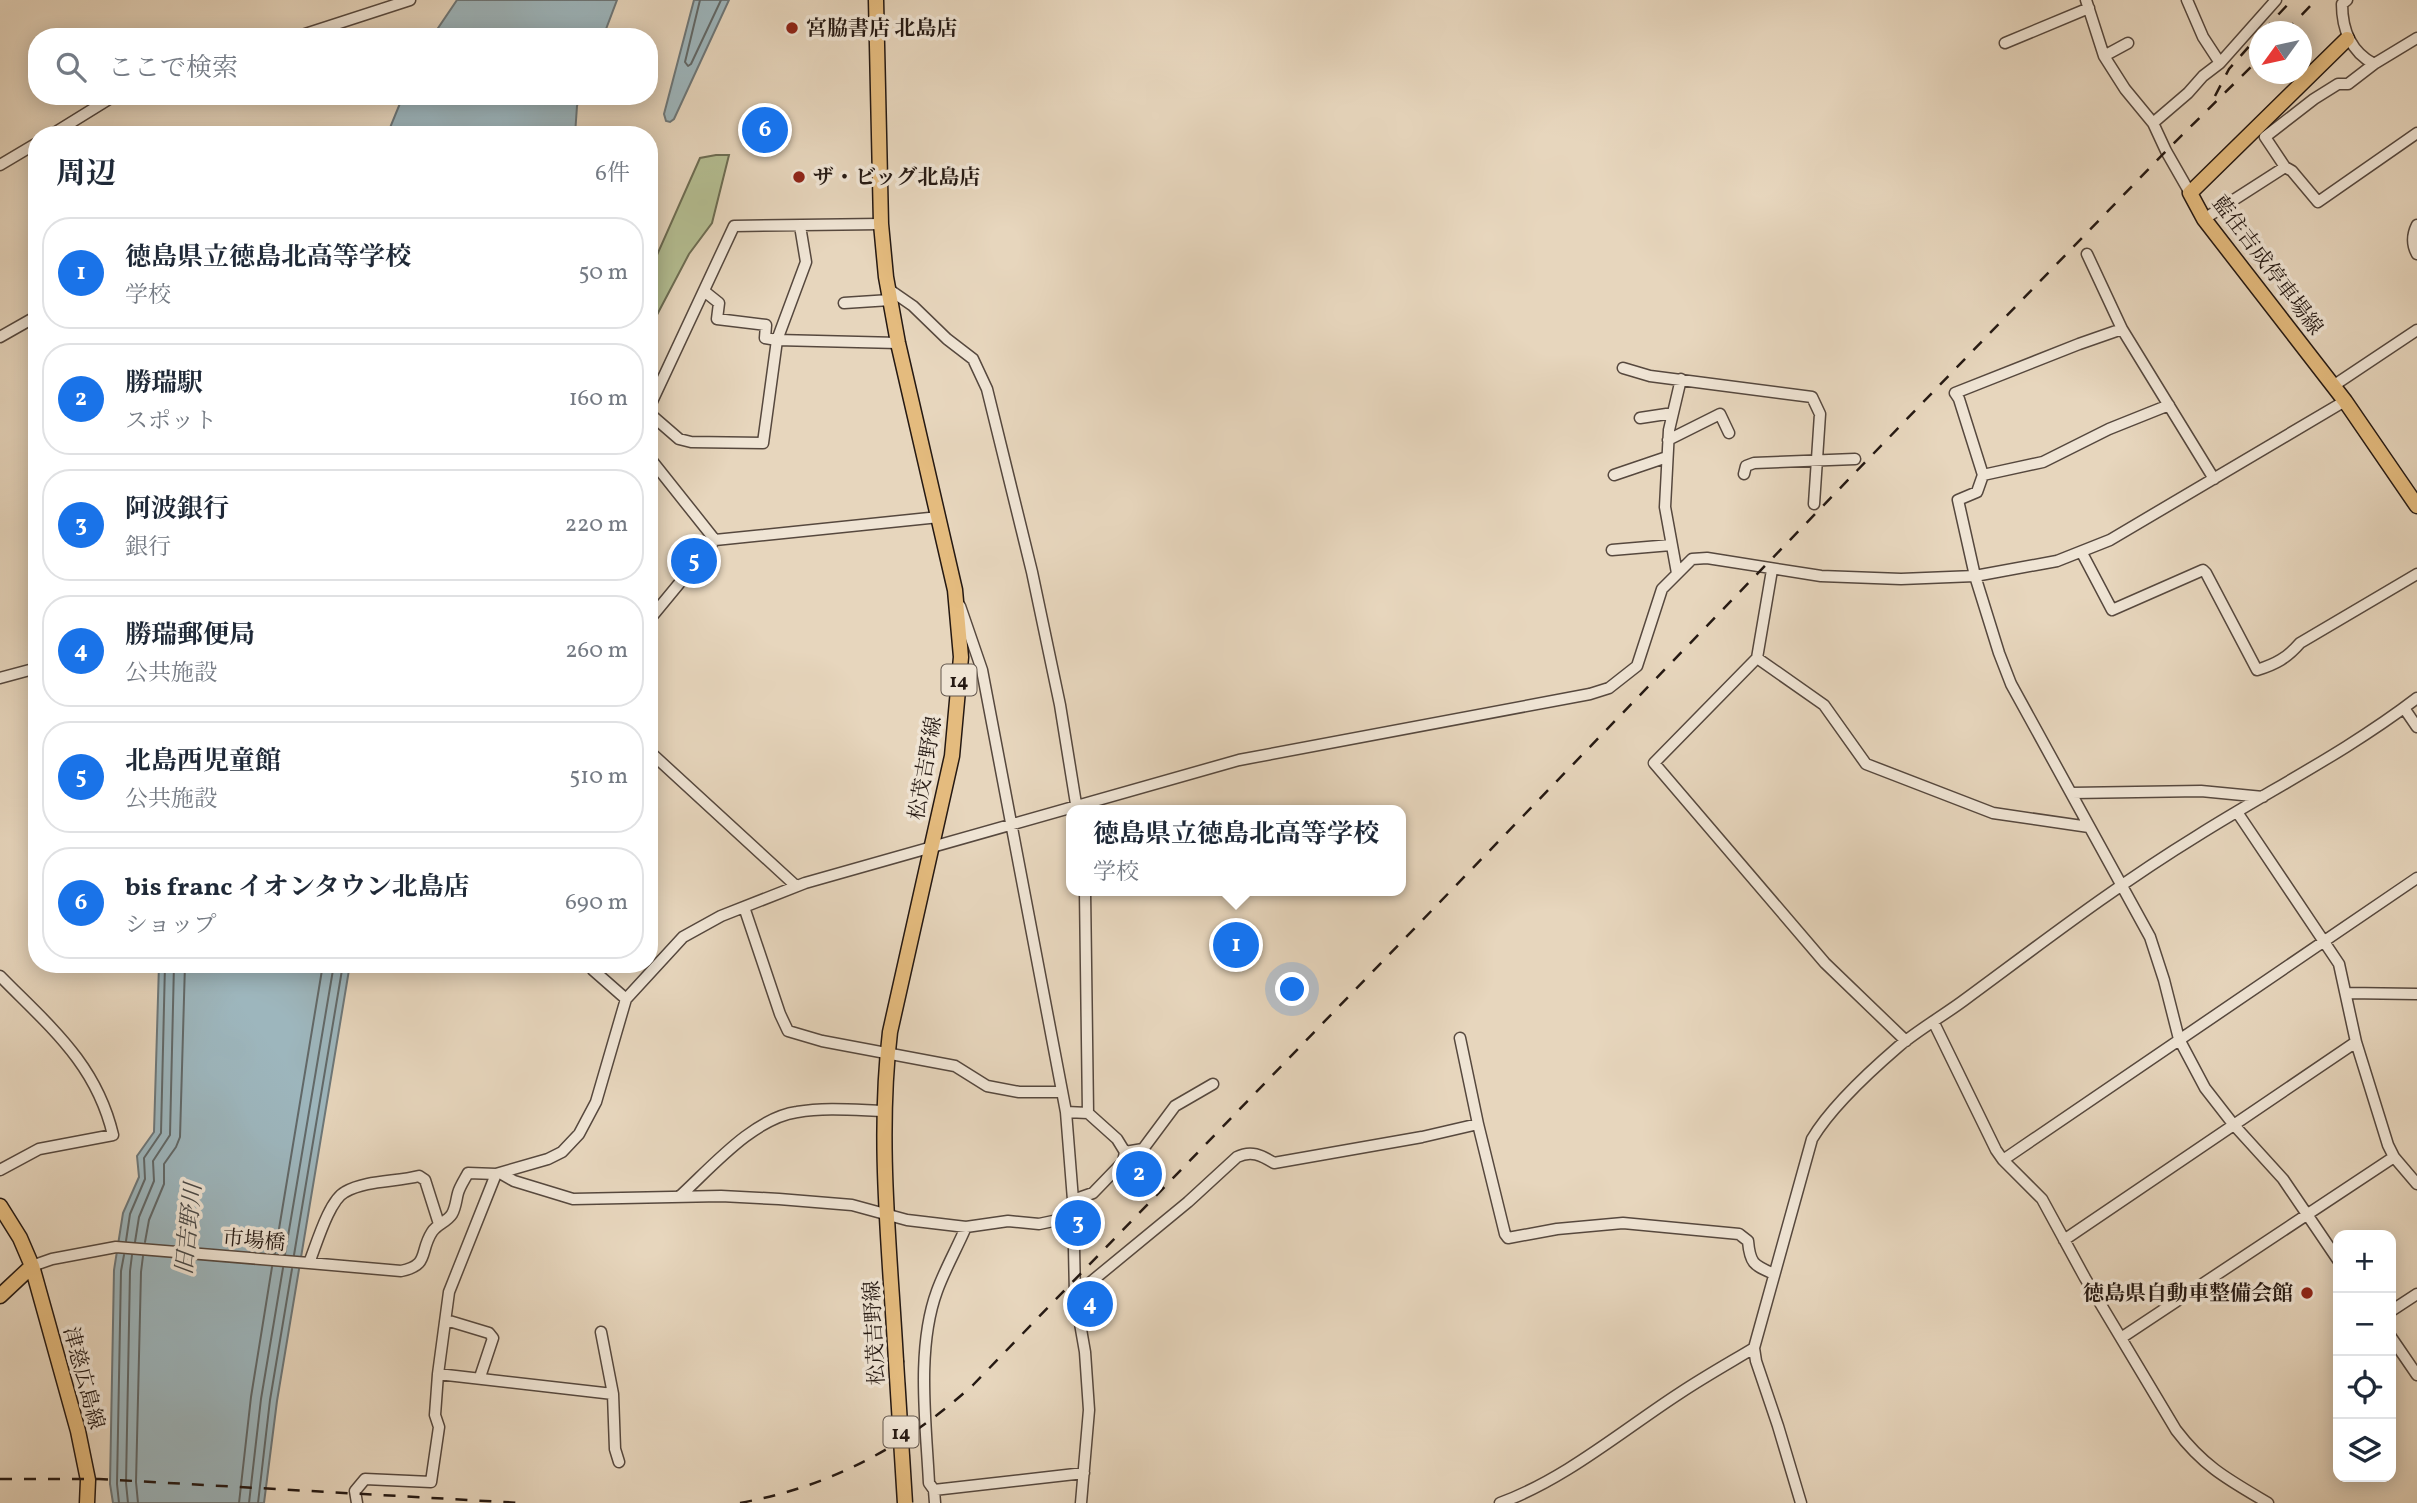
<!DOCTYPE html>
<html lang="ja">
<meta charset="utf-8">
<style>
body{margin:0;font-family:Vollkorn,"Noto Serif JP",serif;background:#f6f6f7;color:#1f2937}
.controls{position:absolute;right:21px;bottom:21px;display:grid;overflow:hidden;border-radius:14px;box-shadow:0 4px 18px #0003}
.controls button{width:63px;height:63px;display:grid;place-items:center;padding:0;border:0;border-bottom:2px solid #e0e1e3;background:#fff;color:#1f2937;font:35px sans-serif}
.compass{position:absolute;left:2249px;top:21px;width:63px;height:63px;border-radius:50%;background:#fff;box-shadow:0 4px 18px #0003;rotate:237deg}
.you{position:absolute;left:1293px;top:990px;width:24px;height:24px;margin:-18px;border:5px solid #fff;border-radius:50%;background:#1a73e8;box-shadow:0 0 0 10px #1a73e833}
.badge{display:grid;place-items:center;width:46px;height:46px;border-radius:50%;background:#1a73e8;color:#fff;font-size:23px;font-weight:700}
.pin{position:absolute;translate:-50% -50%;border:4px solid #fff;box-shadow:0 2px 7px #0006}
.popup{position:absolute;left:1066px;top:805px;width:340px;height:91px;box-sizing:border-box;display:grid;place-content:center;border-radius:14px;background:#fff;filter:drop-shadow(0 2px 5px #0005);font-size:23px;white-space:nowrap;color:#747a83}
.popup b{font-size:26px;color:#1f2937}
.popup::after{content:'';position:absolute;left:50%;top:100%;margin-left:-14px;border:14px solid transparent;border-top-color:#fff}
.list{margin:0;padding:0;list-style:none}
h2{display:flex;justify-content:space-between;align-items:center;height:91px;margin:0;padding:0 28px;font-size:30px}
h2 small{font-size:23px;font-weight:400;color:#747a83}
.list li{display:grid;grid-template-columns:46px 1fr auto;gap:21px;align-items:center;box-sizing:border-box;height:112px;margin:0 14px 14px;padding:0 14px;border:2px solid #e0e1e3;border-radius:28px}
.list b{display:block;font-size:26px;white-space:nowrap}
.list p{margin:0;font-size:23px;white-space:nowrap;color:#747a83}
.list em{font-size:23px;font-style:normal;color:#747a83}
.icon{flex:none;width:38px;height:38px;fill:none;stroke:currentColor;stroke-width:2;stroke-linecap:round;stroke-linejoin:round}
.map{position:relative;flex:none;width:2417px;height:1503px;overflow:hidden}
.search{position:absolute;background:#fff;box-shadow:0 4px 18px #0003;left:28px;top:28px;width:630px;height:77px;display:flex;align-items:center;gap:18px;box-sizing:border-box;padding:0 24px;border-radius:28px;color:#747a83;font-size:26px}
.panel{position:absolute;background:#fff;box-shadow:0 4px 18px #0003;left:28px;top:126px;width:630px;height:847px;border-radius:28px}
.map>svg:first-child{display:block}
.green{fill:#b4be92;stroke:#6c6c52;stroke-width:2}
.water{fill:#9db6bd;stroke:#6d7779;stroke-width:2}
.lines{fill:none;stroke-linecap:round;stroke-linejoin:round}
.shore{stroke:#616868;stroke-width:2}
.minor-casing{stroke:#56483e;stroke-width:13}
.major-casing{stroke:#251913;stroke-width:17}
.minor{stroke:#efe4d4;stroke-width:10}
.major{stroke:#e4bb7e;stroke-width:14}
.rail{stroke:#251913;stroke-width:2.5;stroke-dasharray:12 12;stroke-linecap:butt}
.major-bridge-casing{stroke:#251913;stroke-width:17;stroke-linecap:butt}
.major-bridge{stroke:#e4bb7e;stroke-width:14}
.poi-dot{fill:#8f2418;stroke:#efe4d4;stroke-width:2.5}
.labels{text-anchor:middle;stroke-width:7;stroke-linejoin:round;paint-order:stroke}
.shield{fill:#efe4d4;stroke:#62564d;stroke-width:2}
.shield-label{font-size:19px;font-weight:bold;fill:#251913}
.poi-label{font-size:21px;font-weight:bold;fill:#251913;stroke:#efe4d4;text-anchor:start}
.street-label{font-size:21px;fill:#251913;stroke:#efe4d4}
.water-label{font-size:23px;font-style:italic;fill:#494846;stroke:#efe4d4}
</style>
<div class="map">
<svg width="2417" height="1503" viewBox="0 0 2417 1503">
<rect width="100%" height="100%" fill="#e7d6bd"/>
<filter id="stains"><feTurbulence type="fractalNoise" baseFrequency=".00286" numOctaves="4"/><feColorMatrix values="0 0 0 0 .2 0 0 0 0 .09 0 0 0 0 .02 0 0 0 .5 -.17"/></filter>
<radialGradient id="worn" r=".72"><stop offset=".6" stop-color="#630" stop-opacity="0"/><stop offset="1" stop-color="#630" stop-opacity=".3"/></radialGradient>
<!-- green -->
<path class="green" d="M716,155H729L712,223L689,254L649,330V273L700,158Z"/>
<!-- water -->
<path class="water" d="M457,0H617L603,37H432Z
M694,0H729L674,119L670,122L666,121L664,114Z
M403,96H581L577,106L575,135H387Z
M159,964H350L277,1401L264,1503H113L110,1484L114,1270L123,1213L139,1177L137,1156L154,1132Z"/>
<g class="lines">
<!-- shore -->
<path class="shore" d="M700,0L685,62L688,66L691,64L721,0
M126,1241L130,1214L145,1179L144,1158L161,1133L165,964
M135,1242L139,1217L154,1181L153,1161L170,1135L174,964
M145,1242L149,1220L164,1184V1164L176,1147L180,1137L185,964
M275,1253L323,964
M285,1254L334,964
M294,1255L343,964
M119,1503L117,1484L121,1271L124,1255
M128,1503L126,1483L130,1271L132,1255
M138,1503L136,1482L141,1272L143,1256
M239,1503L251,1397L272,1267
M249,1503L261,1399L283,1268
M258,1503L270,1400L292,1269"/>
<!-- minor casing -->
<g class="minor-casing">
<path id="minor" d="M2086,0L2104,56L2125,89L2153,123L2166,151L2190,193
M2187,0L2203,37L2220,63
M2347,0L2342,4C2342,29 2351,52 2374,64L2417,38
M296,37L410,0
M2005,43L2089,8
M2104,56L2128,43
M2374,64L2348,84H2338L2314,99L2265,137L2285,167L2292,171L2318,202L2417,133
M2153,123L2188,93L2203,76L2220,63L2276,0
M51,135L114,96
M0,165L37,143
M2204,219L2285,167
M2417,225C2412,235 2412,245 2417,254
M2087,254L2122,329
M887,288L913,306L947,339L973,359L987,389L1032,572L1060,705L1077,810
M704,291L719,303L717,319L766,325L765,338L777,340L806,262L800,226
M844,303L890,300
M0,337L37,316
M1623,368L1650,376L1812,397L1820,414L1814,504
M2333,386L2417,330
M649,408L734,226L881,224
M649,413L679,439L691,442L763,443L777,340L898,343
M1640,418L1673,413
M1668,440L1720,414L1729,433
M649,457L715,540
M1744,474L1746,466L1754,463L1855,459
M1614,475L1667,457
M1983,475L2043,462L2109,429L2169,405
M2214,479L2122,329L2079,344L1955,393L1959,399L1983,475L1977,492L1958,500L1975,576L1999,653L2011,684L2150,937L2164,980L2179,1039L2205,1088L2233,1124L2283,1179L2338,1260
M1612,550L1671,545
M2082,553L2112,610L2203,570L2206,573L2257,670C2276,664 2287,658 2300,643L2417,574
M1772,570L1757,658L1654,763L1825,963L1906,1041
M1677,573L1665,507L1669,430L1681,379
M960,606L982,670L1066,1112L1073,1200L1075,1295L1085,1352L1089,1410L1081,1503
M649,620L715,540L939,517
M1757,658L1824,705L1866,764L1993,813L2089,827
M0,678L37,668
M2404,708L2417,727
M649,751L796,886
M2072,793L2201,791L2263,797
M2237,812L2339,964L2356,1042L2388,1145L2394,1157L2417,1184
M1085,891L1088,1113
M744,907L780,1014L788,1031L822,1041L955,1066L987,1086L1019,1092H1062
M590,964L593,970L626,999
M0,976C49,1026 96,1063 113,1135L39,1149L0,1170
M2347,993L2417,994
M1934,1023L1996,1150L2003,1160L2042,1199L2085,1278L2176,1430C2204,1467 2229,1480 2268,1503
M1460,1038L1478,1124L1505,1234L1508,1238L1557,1229L1623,1223L1739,1234L1748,1241C1750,1264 1754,1265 1774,1274
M1066,1112L1088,1113L1117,1139L1125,1152
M2003,1160L2417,878
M500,1173L514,1181L573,1199L721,1196L779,1199L852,1205L907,1220L966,1227L1008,1221L1039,1224L1072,1217
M679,1197C710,1169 753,1118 797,1112C825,1107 855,1110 884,1111
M1073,1200L1093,1193L1123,1162L1125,1152L1143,1149L1175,1106L1213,1084
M2064,1240L2356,1042
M309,1263L401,1271C430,1265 419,1252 432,1232C437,1224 447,1222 452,1214C456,1207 456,1200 458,1193C460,1186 465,1179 468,1173L496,1174L548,1159L562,1152L579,1134L596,1102L626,999L683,937L721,916L805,883L1239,760L1590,694L1609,688L1637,666L1662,589L1692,559L1707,558L1821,576L1901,579L1975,576L2057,561L2110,540L2345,401
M32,1266L52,1259L116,1247L309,1263C316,1246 329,1200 345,1192C366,1180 396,1182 419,1176L425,1180L439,1224
M1075,1295L1188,1202L1237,1157C1251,1150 1261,1155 1274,1163L1422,1137L1478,1124
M2391,1311L2417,1294
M446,1320L489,1333L493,1338L480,1377
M601,1332L613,1394L615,1449L619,1462
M2391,1337L2417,1375
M2121,1338L2394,1157
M438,1374L613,1394
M934,1490L1084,1473
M357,1503L355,1491L365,1479L431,1482L439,1427L435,1415L438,1374L449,1292L496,1174
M935,1503L934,1490L929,1483C926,1423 916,1348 937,1291C945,1269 957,1248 966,1227
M1500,1503C1564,1480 1623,1430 1680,1393C1704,1377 1729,1363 1754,1348
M1801,1503L1778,1426L1756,1361L1754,1348L1812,1139C1831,1107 1869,1072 1898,1047C1918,1030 1946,1014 1967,998C2043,942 2117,885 2197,836C2270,790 2348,751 2417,698"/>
</g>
<!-- major casing -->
<g class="major-casing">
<path id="major" d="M876,0L881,224L886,277L898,343L955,590L961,657L952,756L890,1032C877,1141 890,1252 896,1361
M2347,39L2190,193L2204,219L2345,401L2417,506
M0,1206L20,1238L32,1266L78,1431L88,1480L87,1503
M0,1296L32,1266"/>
</g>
<!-- minor -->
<use href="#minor" class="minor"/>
<!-- major -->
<use href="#major" class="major"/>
<!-- rail -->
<path class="rail" d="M2262,32L2292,0
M2285,32L2316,0
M2215,96L2229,69L2260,34
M0,1479H99L521,1503
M740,1503C832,1486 904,1447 973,1385L2166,151L2260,58"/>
<!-- major-bridge casing -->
<g class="major-bridge-casing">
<path id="major-bridge" d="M896,1361L905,1503"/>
</g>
<!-- major-bridge -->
<use href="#major-bridge" class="major-bridge"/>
</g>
<!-- markers -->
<g class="poi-dot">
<circle cx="792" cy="28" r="7"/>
<circle cx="799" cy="177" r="7"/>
<circle cx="2307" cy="1293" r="7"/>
</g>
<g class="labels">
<!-- shield labels -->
<g class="shield">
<rect x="941.5" y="664.5" width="35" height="31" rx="5"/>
<rect x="883.5" y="1416.5" width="35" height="31" rx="5"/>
</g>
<g class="shield-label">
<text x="959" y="687">14</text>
<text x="901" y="1439">14</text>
</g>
<!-- poi labels -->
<g class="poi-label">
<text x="806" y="35">宮脇書店 北島店</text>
<text x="813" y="184">ザ・ビッグ北島店</text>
<text x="2293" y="1300" text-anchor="end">徳島県自動車整備会館</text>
</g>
<!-- street labels -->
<g class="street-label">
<text transform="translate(2268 265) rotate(53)" y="7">藍住吉成停車場線</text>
<text transform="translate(925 768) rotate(-80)" y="7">松茂吉野線</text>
<text transform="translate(254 1240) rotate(5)" y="7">市場橋</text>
<text transform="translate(874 1333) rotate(-93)" y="7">松茂吉野線</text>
<text transform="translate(84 1378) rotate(75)" y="7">津慈広島線</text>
</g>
<!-- water labels -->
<g class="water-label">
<text transform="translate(188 1229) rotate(-84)" y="8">旧吉野川</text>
</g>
</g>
<rect width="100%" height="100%" filter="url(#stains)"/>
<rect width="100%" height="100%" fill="url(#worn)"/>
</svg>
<div class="controls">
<button>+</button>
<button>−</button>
<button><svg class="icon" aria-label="locate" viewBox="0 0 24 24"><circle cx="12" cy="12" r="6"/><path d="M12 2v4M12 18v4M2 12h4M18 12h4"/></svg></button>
<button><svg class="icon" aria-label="layers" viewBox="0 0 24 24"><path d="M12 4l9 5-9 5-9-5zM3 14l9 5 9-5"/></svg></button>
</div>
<svg class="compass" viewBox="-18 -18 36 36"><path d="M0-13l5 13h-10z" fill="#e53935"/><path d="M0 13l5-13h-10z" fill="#747a83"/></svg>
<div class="you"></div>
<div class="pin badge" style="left:1236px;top:945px">1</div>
<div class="popup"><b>徳島県立徳島北高等学校</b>学校</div>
<div class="pin badge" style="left:1139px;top:1174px">2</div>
<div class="pin badge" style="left:1078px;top:1223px">3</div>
<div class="pin badge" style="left:1090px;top:1304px">4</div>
<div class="pin badge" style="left:694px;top:561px">5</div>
<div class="pin badge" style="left:765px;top:130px">6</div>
<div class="search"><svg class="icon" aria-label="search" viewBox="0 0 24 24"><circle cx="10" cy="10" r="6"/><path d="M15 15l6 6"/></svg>ここで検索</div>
<section class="panel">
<h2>周辺<small>6件</small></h2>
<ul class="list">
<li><span class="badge">1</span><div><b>徳島県立徳島北高等学校</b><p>学校</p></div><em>50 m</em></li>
<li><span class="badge">2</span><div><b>勝瑞駅</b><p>スポット</p></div><em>160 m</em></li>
<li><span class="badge">3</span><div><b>阿波銀行</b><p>銀行</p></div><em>220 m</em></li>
<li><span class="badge">4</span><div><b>勝瑞郵便局</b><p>公共施設</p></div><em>260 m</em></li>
<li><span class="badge">5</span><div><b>北島西児童館</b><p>公共施設</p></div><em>510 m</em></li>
<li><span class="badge">6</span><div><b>bis franc イオンタウン北島店</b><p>ショップ</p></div><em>690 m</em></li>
</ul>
</section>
</div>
